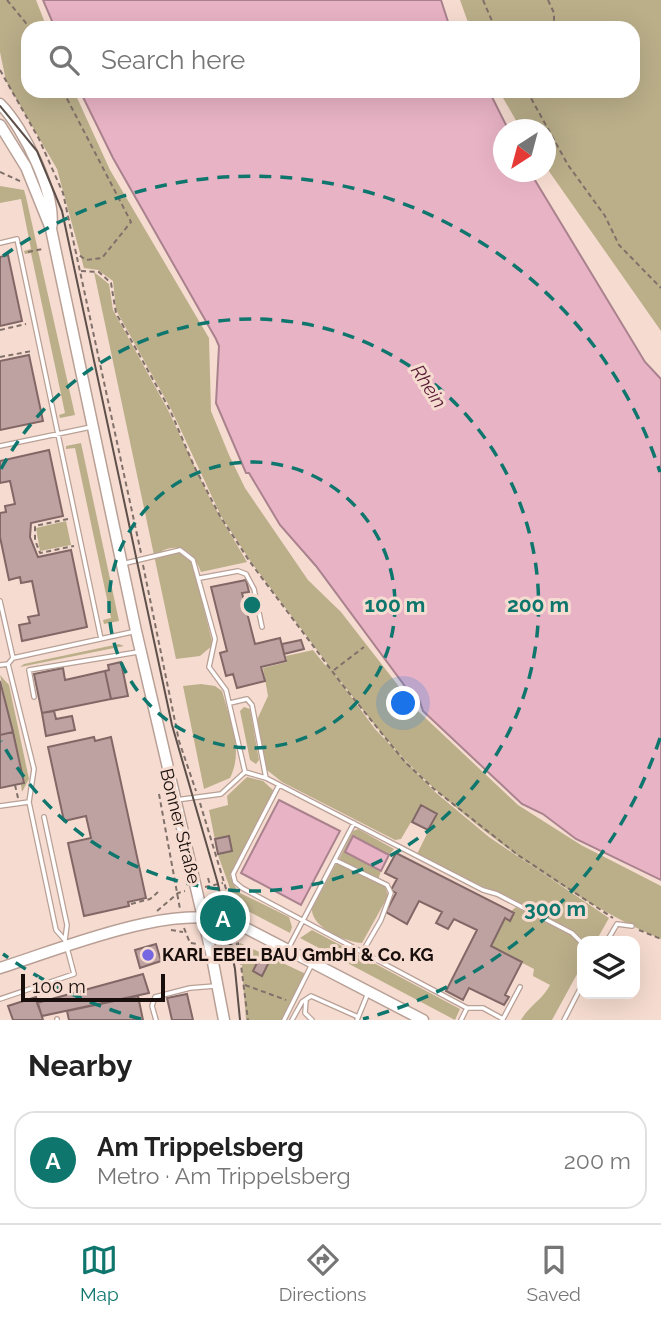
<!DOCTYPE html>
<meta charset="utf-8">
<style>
body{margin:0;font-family:Raleway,sans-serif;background:#f2f2f2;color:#222}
.controls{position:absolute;right:21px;bottom:21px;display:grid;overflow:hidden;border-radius:14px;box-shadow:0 7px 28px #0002}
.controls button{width:63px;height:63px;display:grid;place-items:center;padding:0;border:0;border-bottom:2px solid #e0e0e0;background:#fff;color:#222;font:35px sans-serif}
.compass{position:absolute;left:493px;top:119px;width:63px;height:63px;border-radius:50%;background:#fff;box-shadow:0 7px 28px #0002;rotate:216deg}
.scale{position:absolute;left:21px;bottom:18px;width:144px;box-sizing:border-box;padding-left:7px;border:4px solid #180f0c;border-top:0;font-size:19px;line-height:24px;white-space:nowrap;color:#180f0c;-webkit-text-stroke:5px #f6dcd0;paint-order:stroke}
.you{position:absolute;left:404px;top:704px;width:24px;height:24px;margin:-18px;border:5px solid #fff;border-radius:50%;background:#1a73e8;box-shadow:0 0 0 10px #1a73e833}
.badge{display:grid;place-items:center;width:46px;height:46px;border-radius:50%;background:#0f766e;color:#fff;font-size:23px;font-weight:700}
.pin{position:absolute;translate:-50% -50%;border:4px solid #fff;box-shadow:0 2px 7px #0006}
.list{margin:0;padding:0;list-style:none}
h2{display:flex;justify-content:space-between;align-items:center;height:91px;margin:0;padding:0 28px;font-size:30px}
h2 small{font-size:23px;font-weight:400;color:#767676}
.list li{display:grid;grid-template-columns:46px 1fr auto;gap:21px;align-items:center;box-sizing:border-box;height:98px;margin:0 14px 14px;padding:0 14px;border:2px solid #e0e0e0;border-radius:21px}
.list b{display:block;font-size:26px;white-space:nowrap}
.list p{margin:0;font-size:23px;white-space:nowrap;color:#767676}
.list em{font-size:23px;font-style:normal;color:#767676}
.icon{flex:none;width:38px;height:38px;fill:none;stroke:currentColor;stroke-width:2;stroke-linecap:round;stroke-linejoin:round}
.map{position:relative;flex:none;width:661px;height:1020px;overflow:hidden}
.search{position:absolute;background:#fff;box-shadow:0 7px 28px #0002;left:21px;right:21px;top:21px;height:77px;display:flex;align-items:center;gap:18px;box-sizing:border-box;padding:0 24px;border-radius:21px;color:#767676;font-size:26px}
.sheet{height:203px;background:#fff}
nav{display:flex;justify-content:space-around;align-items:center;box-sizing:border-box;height:98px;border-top:2px solid #e0e0e0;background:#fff;font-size:19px;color:#767676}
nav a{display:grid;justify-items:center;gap:4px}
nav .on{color:#0f766e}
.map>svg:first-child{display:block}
.green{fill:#bbaf8a}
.water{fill:#e8b3c5;stroke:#aa828e;stroke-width:2}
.building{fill:#bea2a1;stroke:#816766;stroke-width:2}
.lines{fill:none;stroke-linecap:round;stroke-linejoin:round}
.lane-casing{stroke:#b9a096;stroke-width:6}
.secondary-casing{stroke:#b9a096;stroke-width:13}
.path{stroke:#817069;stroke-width:2;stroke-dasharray:5 3.5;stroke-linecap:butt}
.lane{stroke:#fff;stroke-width:3.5}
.secondary{stroke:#fff;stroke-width:10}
.tram{stroke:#5d4f49;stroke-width:2}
.ring{fill:none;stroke:#0f766e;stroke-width:3.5;stroke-dasharray:12 9}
.poi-dot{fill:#7766e1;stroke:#f6dcd0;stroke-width:2.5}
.labels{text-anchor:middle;stroke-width:6;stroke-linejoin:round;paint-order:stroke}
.street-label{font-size:18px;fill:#180f0c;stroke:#f6dcd0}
.poi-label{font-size:18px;font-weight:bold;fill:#180f0c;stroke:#f6dcd0;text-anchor:start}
.water-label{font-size:19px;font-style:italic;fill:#5b1e38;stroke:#f6dcd0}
.centre{fill:#0f766e;stroke:#f6dcd0;stroke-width:3.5}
.ring-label{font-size:21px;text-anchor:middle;font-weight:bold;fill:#0f766e;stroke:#f6dcd0;stroke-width:6;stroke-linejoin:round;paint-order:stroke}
</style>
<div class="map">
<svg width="661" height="1020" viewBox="0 0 661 1020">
<rect width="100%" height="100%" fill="#f6dcd0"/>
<!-- green -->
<path class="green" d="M0,0H36L47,28H28V91H74L110,170L209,338L211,411L229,455L245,488L308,580L341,612L418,711L518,805L581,845L661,886V939C579,905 470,827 408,763C380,734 356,700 330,668L375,729L435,792L489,837L609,918L596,941H582L574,932L417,854L437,814L421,805L401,839L395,840L282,782L267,770L256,722L268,696L263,668L287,662L286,656L313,650L325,665L329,666L251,562L221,516L171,409L116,310L113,281L98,270L84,268L57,169L6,81L0,52Z
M460,0H661V331L546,167V130L521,129L499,91H633V28H470Z
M0,186L24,190L26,197L75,415L60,418L59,415L65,413L31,253L25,254L24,251L31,249L21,199L0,203Z
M94,272L109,284L113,310L168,410L211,501L247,562L201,572C194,553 181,542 162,551L163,555L178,552L192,562L213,645L200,656L176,659Z
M81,443L119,621L104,624L103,620L111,618L75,448L66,449V446Z
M66,521L71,545L40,551L36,528Z
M119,644L124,646L20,667L24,664Z
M0,675L9,685L29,779L22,792L21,784L24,783Z
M201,684L215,686L222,691C230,720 244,750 230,778L204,789L183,686Z
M244,707L250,709L259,760L256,764L250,760L240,711Z
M247,777L263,781L273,790L269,807L230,876L238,892L289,917L292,927L290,933L236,905L218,855L209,810L228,805L227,796Z
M358,829L394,849L389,855L353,836L345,851L381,871L378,880L339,859L353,831Z
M337,862L385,886L388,896L362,943C345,942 311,927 312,909Z
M516,907L571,935L582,947V965L552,1020H521C529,1006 542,1000 550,985L533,976L534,969L490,946L504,918L509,920L510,912Z
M312,930L460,1009L455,1020L300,938Z
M240,943L306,974L282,1020H246Z"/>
<!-- water -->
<path class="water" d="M43,0H441L450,28H55Z
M80,91H489L508,129L504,130V172H530L645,362L661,379V880L576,839L543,814L522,804L423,711L419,699L410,693L316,566L280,525L249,473H246L216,403L219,346L216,339L113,158Z
M279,800L340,831L301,905L241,873Z
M353,836L389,855L381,871L345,852Z"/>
<!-- building -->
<path class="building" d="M8,255L22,321L0,326V257Z
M29,355L43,421L0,430V361Z
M49,450L63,516L31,523L30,537L38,557L71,550L87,627L22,641L19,625L30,623L28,617L39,615L32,581L21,583L20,577L9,580L0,537V513L6,512L5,506L15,504L10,481L0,483V461Z
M246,580L249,592L242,593L255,644L280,638L286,661L261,667L265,681L237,688L233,674L226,676L220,653L227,651L211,587Z
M301,640L304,649L284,654L282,644Z
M121,662L128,696L111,699L105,671L109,670L108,665Z
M63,668L65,680L105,671L111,699L42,713L34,674Z
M0,681L13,732L0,735Z
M54,711L56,719L72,716L75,730L46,736L42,713Z
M13,732L24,783L0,788V735Z
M94,737L95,741L111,737L146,898L128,902L129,906L84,916L68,843L91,838L86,816L64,821L48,747Z
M421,805L437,814L428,830L412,822Z
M229,836L232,851L218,854L215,839Z
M396,853L514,913L510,921L505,918L491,946L522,962L505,995L509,997L504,1005L469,988L463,1000L446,991L477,930L454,919L448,929L436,923L442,912L419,901L407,924L386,912L396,893L391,890L397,879L385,873Z
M156,944L161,961L140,968L135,950Z
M259,959L268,964L262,976L253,971Z
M143,974L149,993L42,1016L37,1003Z
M187,994L193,1020H172L167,998Z
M138,996L143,1020H69L67,1011Z
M36,997L43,1020H13L8,1006Z"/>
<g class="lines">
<!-- lane casing -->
<g class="lane-casing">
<path id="lane" d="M0,243L17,239L101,639
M0,446L91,427
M122,564L180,550L193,560L215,639L209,667L226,690L245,772L221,794L176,800
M200,578L238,571L246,574L254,589L262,627
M0,601L13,658
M0,665L8,664L13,658L132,632
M34,697L29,670L138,652
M230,703L247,699L252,705L266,778
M245,772L266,778L483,890L497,894L572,933L582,943
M279,785L233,874L235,882L242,888L467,1008H483L503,1019L520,987
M29,802L56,930L65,940
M0,806L29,802L34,769L8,664
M335,860L387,885L391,893L381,920L363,951
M607,941L617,924L632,926
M289,947L354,823
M0,999L74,974L65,940L67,925L44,817
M306,1000L305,1013L312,1020
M57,1019V1020
M156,1020L152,1006L155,997L190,988L215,986
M284,1020L312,964
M292,1020L302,1002L311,996L356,1016
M357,1020L368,993
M461,1020L467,1008
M564,1020L582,985"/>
</g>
<!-- secondary casing -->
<g class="secondary-casing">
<path id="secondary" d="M0,104C24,128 57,195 51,229L136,631L211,952L224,1020
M0,125L26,167L51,229
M0,968C61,949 181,898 240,925L423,1020"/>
</g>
<!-- path -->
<path class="path" d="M7,0L30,28
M483,0L495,28
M548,0L554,13V28
M0,70L39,139L63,193L141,553
M63,91L131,222L102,258L86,260L76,253
M527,91L568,165L605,216L619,245L661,288
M0,172L22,182
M28,252L43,249
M81,271L99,272L111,283L116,313L170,410L194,466L220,516L250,562L341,683L405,762L434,789L518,855L613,918
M0,330L26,324
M0,357L32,351
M68,519L35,526V540L40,553L74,546
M143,565L179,741L196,791
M334,670L364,647
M15,785L18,798
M159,794L180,909
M200,803L233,912
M208,878L210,885
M205,887L223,883
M131,904L150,899L158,892
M157,911L178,893L185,891
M184,928L190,943L199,944
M171,930L183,932
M639,930L661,939
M237,934L248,1020
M219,946L237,944
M245,985L286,1000"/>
<!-- lane -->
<use href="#lane" class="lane"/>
<!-- secondary -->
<use href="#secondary" class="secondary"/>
<!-- tram -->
<path class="tram" d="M0,106L37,151L62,211L172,725L218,884L235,969L240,1020"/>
</g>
<!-- distance rings -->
<g class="ring">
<circle cx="252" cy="605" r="143"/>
<path d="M1 469A286 286 0 1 1 1 741"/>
<path d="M660 738A429 429 0 0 1 363 1019M141 1019A429 429 0 0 1 3 954M3 256A429 429 0 0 1 660 472"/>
</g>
<!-- markers -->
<circle class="poi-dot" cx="148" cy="955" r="7"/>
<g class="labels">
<!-- street labels -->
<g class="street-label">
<text transform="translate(180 826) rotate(76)" y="6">Bonner Straße</text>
</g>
<!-- poi labels -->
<g class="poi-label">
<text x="162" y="961">KARL EBEL BAU GmbH &amp; Co. KG</text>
</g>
<!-- water labels -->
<g class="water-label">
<text transform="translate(429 386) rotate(57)" y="7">Rhein</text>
</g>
</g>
<circle cx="252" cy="605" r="10" class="centre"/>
<g class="ring-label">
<text x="395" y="612">100 m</text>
<text x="538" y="612">200 m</text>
<text x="555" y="916">300 m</text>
</g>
</svg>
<div class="controls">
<button><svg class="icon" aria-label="layers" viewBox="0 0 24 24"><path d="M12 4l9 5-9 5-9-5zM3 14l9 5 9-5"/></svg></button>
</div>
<svg class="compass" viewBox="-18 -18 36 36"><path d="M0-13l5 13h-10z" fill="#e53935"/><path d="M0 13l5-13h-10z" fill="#767676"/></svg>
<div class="scale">100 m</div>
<div class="you"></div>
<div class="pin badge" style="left:223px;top:918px">A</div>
<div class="search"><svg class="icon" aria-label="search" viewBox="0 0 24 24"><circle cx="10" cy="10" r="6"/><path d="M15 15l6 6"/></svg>Search here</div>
</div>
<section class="sheet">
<h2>Nearby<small></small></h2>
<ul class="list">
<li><span class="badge">A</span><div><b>Am Trippelsberg</b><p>Metro · Am Trippelsberg</p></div><em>200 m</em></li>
</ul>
</section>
<nav>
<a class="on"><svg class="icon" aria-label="map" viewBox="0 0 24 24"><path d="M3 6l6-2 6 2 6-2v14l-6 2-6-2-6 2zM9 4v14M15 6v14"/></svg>Map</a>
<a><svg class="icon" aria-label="directions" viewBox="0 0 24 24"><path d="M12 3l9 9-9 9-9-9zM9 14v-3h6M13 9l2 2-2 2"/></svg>Directions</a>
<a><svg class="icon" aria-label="saved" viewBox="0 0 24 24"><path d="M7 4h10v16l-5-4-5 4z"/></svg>Saved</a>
</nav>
